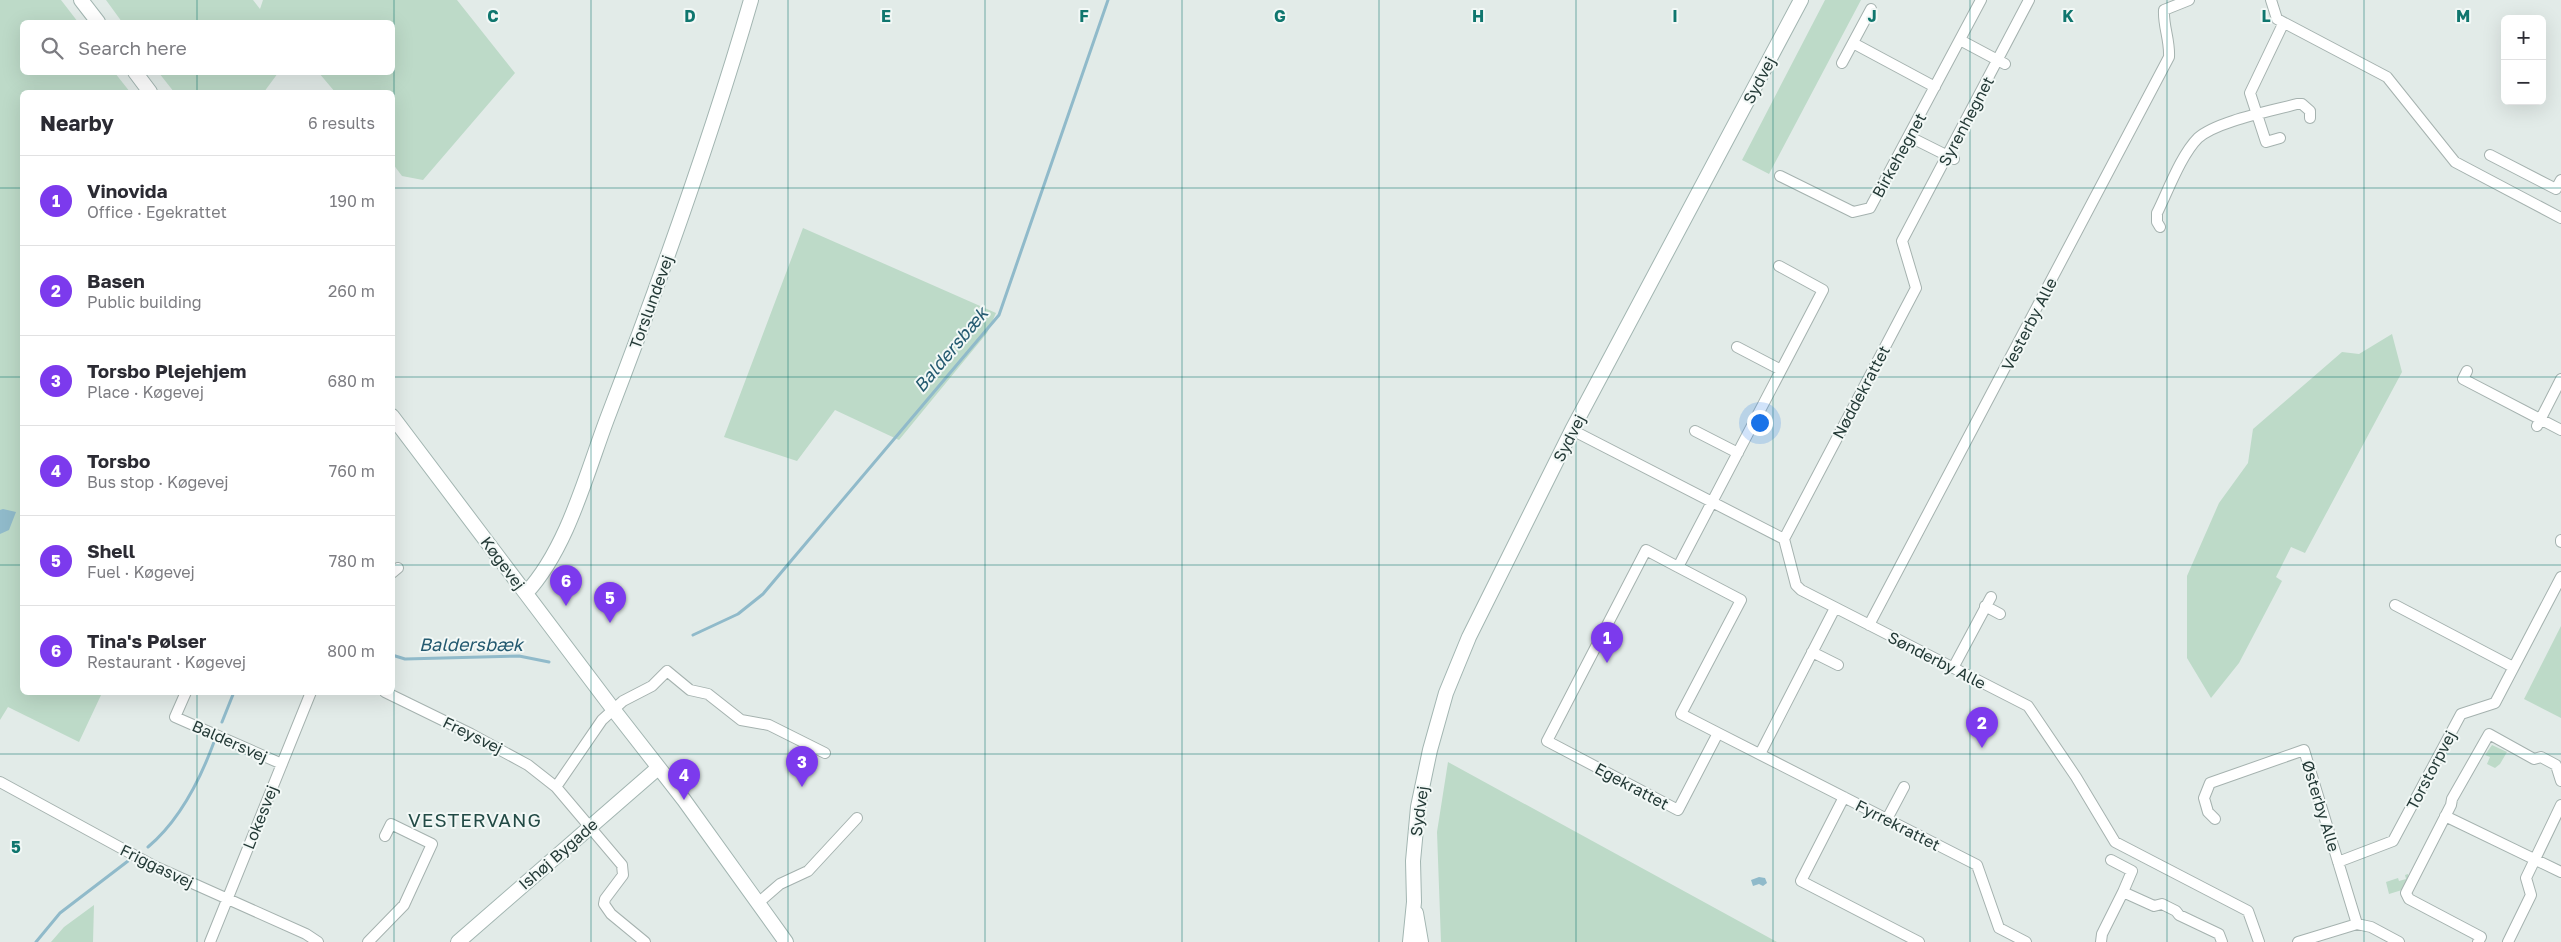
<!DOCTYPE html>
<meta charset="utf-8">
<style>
body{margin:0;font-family:"Golos Text",sans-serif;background:#f7f7f7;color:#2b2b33}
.controls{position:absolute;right:15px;top:15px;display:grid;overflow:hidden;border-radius:8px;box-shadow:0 5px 20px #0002}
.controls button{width:45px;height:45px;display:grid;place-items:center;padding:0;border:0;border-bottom:1px solid #e1e1e2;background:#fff;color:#2b2b33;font:25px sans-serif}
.you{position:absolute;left:1759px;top:422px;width:18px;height:18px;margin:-12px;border:4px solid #fff;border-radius:50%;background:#1a73e8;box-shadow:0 0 0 8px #1a73e833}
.badge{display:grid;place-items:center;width:32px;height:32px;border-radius:50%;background:#7c3aed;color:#fff;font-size:16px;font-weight:700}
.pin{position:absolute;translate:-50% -41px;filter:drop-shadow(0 1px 2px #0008)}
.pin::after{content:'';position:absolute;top:26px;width:18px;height:15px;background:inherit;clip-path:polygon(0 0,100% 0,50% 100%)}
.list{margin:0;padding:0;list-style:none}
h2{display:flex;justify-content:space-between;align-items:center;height:65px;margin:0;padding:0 20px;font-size:21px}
h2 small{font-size:16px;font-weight:400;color:#7c7c81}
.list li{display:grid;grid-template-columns:32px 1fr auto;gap:15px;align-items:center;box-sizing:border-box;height:90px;padding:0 20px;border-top:1px solid #e1e1e2}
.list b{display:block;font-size:19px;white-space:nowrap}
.list p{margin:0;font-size:16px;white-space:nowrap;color:#7c7c81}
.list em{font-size:16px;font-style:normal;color:#7c7c81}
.icon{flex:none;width:28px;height:28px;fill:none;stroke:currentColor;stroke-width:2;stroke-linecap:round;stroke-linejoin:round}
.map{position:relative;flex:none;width:2561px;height:942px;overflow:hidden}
.search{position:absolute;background:#fff;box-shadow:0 5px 20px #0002;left:20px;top:20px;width:375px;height:55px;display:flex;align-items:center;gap:12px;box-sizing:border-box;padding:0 18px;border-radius:8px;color:#7c7c81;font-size:19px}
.panel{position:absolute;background:#fff;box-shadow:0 5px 20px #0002;left:20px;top:90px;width:375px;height:605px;border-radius:8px}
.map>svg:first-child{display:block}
.green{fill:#bddac8}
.water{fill:#90baca}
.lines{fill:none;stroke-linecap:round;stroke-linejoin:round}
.stream{stroke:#90baca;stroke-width:3}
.street-casing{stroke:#a5b2af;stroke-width:12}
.secondary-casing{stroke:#a2b5b1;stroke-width:16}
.street{stroke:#fff;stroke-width:10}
.secondary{stroke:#fff;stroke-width:14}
.grid{fill:none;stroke:#0f766e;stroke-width:1;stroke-opacity:0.55}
.labels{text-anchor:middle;stroke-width:4;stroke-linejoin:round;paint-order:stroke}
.street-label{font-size:16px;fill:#243a37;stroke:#f2f8f6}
.water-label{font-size:18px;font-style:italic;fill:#245a70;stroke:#f2f8f6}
.quarter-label{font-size:19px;letter-spacing:1px;fill:#224a45;stroke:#f2f8f6}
.grid-label{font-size:16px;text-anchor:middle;font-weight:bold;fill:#0f766e;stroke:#f2f8f6;stroke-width:4;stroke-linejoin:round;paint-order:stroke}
</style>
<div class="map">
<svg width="2561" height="942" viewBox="0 0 2561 942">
<rect width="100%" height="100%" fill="#e2ebe8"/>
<!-- green -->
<path class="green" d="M0,0H61L78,22H22V72L115,73L130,92H22V692L102,693L79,742L8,707L0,720Z
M106,0H253L260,9L263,0H457L515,73L423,180L402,176L393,164L392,92H335L319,73L392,72V22H122Z
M1825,0H1861L1769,174L1742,160Z
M159,73H278L264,92H174Z
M803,228L996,313L987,333L899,440L835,410L797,461L724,437Z
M2392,334L2402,372L2305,553L2291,547L2276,577L2282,581L2239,663L2211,698L2187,658V576L2219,503L2248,463L2253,429L2342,352L2359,354Z
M2561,626V718L2524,699Z
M2492,745L2507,752L2500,764L2495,768L2487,764L2490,757L2485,755Z
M1448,762L1777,942H1441L1437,832Z
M2408,874V877L2402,890L2389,894L2386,882L2398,878L2399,881L2406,879L2405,875Z
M94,905L93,942H51L64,927Z"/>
<!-- water -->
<path class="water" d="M3,509L16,512L9,530L0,534V510Z
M1759,877L1765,878L1767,883L1763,886L1759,884L1753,886L1751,880Z"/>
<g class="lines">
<!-- stream -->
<path class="stream" d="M693,635L738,614L763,594L999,315L1108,0
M392,655L405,659L519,656L549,662
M222,722L234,692
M148,847C179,821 200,780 214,742
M36,942L60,913L128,861"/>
<!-- street casing -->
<g class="street-casing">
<path id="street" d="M2271,0L2277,19L2387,77L2455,162L2561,218
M1960,40L2005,64
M1853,43L1935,87
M1842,63L1871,9
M1910,137L1954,159
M2280,138L2266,142L2250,93L2283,24
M2490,155L2556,189L2561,180
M1780,176L1853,212L1870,208L1981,0
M2160,227L2157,222V213C2168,191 2181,155 2198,138C2217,121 2272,111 2297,104H2302L2310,111V118
M1737,347L1781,370
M2467,371L2463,379L2561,430
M2537,426L2561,379
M1572,430L1784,539L1796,585L1801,590L2028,706L2076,777L2115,842L2248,911L2259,942
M1695,431L1738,453
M1784,539L1916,288L1902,241L2029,0
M2561,540V542
M1678,567L1741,600L1681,714L1718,733L1678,810L1547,741L1646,550L1678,567L1823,290L1779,266
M392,573L398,568
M2395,605L2513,667
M1985,606L2000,614
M1869,625L2169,57C2170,40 2163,26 2164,10L2189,0
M1812,652L1838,665
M1953,668L1991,597
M186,692L175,717L282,764
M385,692L471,734L528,765L556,787L622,865L623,875L605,899L604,904L611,914L645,942
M1718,733L1977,865L1999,928L2026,942
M1760,754L1835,608
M0,782L154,866L306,934L318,942
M556,787L602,720L623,701L652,686L667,671L690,690L708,694L741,720L769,725L825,753
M1844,797L1801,881L1919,942
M2445,816L2561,872
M1887,819L1904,787
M2215,819L2208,812L2204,798L2210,783L2304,750L2357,924L2371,927L2399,942
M2111,860L2132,871L2123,892
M2338,862L2393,841L2461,714L2495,703L2561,577
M758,903L780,884L808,871L857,818
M210,942L311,692
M368,942L404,905L432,844L391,824L385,836
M2101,942L2102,934L2123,892L2154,906L2162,904L2176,911L2179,915L2219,934L2222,942
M2298,942L2357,924
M2478,942L2481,937L2409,899L2406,893L2451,805L2452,799L2489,734L2534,759L2541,757L2556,765L2561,781
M2508,942L2531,895L2526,878L2561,805"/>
</g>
<!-- secondary casing -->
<g class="secondary-casing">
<path id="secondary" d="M81,0L98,22
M135,72L150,92
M392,416L613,709L684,800L786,942
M526,593C567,549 586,475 607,419C660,281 710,142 751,0
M1416,913L1421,942
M458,942L658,768
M1410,942L1414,902L1413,861L1418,807L1430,750L1446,693L1469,637L1572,430L1801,0"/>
</g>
<!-- street -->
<use href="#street" class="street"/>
<!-- secondary -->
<use href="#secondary" class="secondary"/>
</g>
<!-- grid -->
<path class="grid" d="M197,0V22M394,0V942M591,0V942M788,0V942M985,0V942M1182,0V942M1379,0V942M1576,0V942M1773,0V942M1970,0V942M2167,0V942M2364,0V942M197,72V92M0,188H22M392,188H2561M0,377H22M392,377H2561M0,565H22M392,565H2561M197,692V942M0,754H2561"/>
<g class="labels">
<!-- street labels -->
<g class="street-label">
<text transform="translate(1759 80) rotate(-62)" y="6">Sydvej</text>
<text transform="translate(1966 121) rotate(-62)" y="6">Syrenhegnet</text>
<text transform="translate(1899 155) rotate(-61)" y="6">Birkehegnet</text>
<text transform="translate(651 302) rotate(-70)" y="6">Torslundevej</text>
<text transform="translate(2029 324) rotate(-63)" y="6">Vesterby Alle</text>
<text transform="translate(1861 392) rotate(-62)" y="6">Nøddekrattet</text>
<text transform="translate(1569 438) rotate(-63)" y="6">Sydvej</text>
<text transform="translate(503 563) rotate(53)" y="6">Køgevej</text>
<text transform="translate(1937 660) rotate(27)" y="6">Sønderby Alle</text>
<text transform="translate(473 735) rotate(26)" y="6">Freysvej</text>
<text transform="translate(230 741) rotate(24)" y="6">Baldersvej</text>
<text transform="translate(2431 770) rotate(-62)" y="6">Torstorpvej</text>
<text transform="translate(1632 786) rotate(28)" y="6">Egekrattet</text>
<text transform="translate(2321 806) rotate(73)" y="6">Østerby Alle</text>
<text transform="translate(1419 811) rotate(-82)" y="6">Sydvej</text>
<text transform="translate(260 817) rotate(-68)" y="6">Lokesvej</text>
<text transform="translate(1898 825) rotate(27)" y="6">Fyrrekrattet</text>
<text transform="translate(558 854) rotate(-41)" y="6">Ishøj Bygade</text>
<text transform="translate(157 866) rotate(26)" y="6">Friggasvej</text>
</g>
<!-- water labels -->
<g class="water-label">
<text transform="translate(951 350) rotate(-50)" y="6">Baldersbæk</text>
<text x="471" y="651">Baldersbæk</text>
</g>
<!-- quarter labels -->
<g class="quarter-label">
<text x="475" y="827">VESTERVANG</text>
</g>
</g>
<g class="grid-label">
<text x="493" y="22">C</text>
<text x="690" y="22">D</text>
<text x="886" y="22">E</text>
<text x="1084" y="22">F</text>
<text x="1280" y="22">G</text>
<text x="1478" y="22">H</text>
<text x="1675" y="22">I</text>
<text x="1872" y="22">J</text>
<text x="2068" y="22">K</text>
<text x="2266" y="22">L</text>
<text x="2463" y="22">M</text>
<text x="16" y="853">5</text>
</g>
</svg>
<div class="controls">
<button>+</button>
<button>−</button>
</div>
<div class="you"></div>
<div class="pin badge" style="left:1607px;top:663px">1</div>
<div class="pin badge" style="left:1982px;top:748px">2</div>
<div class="pin badge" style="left:802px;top:787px">3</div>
<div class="pin badge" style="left:684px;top:800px">4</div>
<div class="pin badge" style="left:610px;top:623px">5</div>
<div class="pin badge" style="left:566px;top:606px">6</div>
<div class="search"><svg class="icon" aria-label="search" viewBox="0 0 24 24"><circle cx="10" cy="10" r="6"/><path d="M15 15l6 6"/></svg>Search here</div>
<section class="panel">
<h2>Nearby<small>6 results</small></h2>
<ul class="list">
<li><span class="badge">1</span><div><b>Vinovida</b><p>Office · Egekrattet</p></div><em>190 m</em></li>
<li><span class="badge">2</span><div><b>Basen</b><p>Public building</p></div><em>260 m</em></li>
<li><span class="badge">3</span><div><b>Torsbo Plejehjem</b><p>Place · Køgevej</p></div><em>680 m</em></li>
<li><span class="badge">4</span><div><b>Torsbo</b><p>Bus stop · Køgevej</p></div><em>760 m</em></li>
<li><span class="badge">5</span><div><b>Shell</b><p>Fuel · Køgevej</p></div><em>780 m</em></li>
<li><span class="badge">6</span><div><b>Tina's Pølser</b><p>Restaurant · Køgevej</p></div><em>800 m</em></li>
</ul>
</section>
</div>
